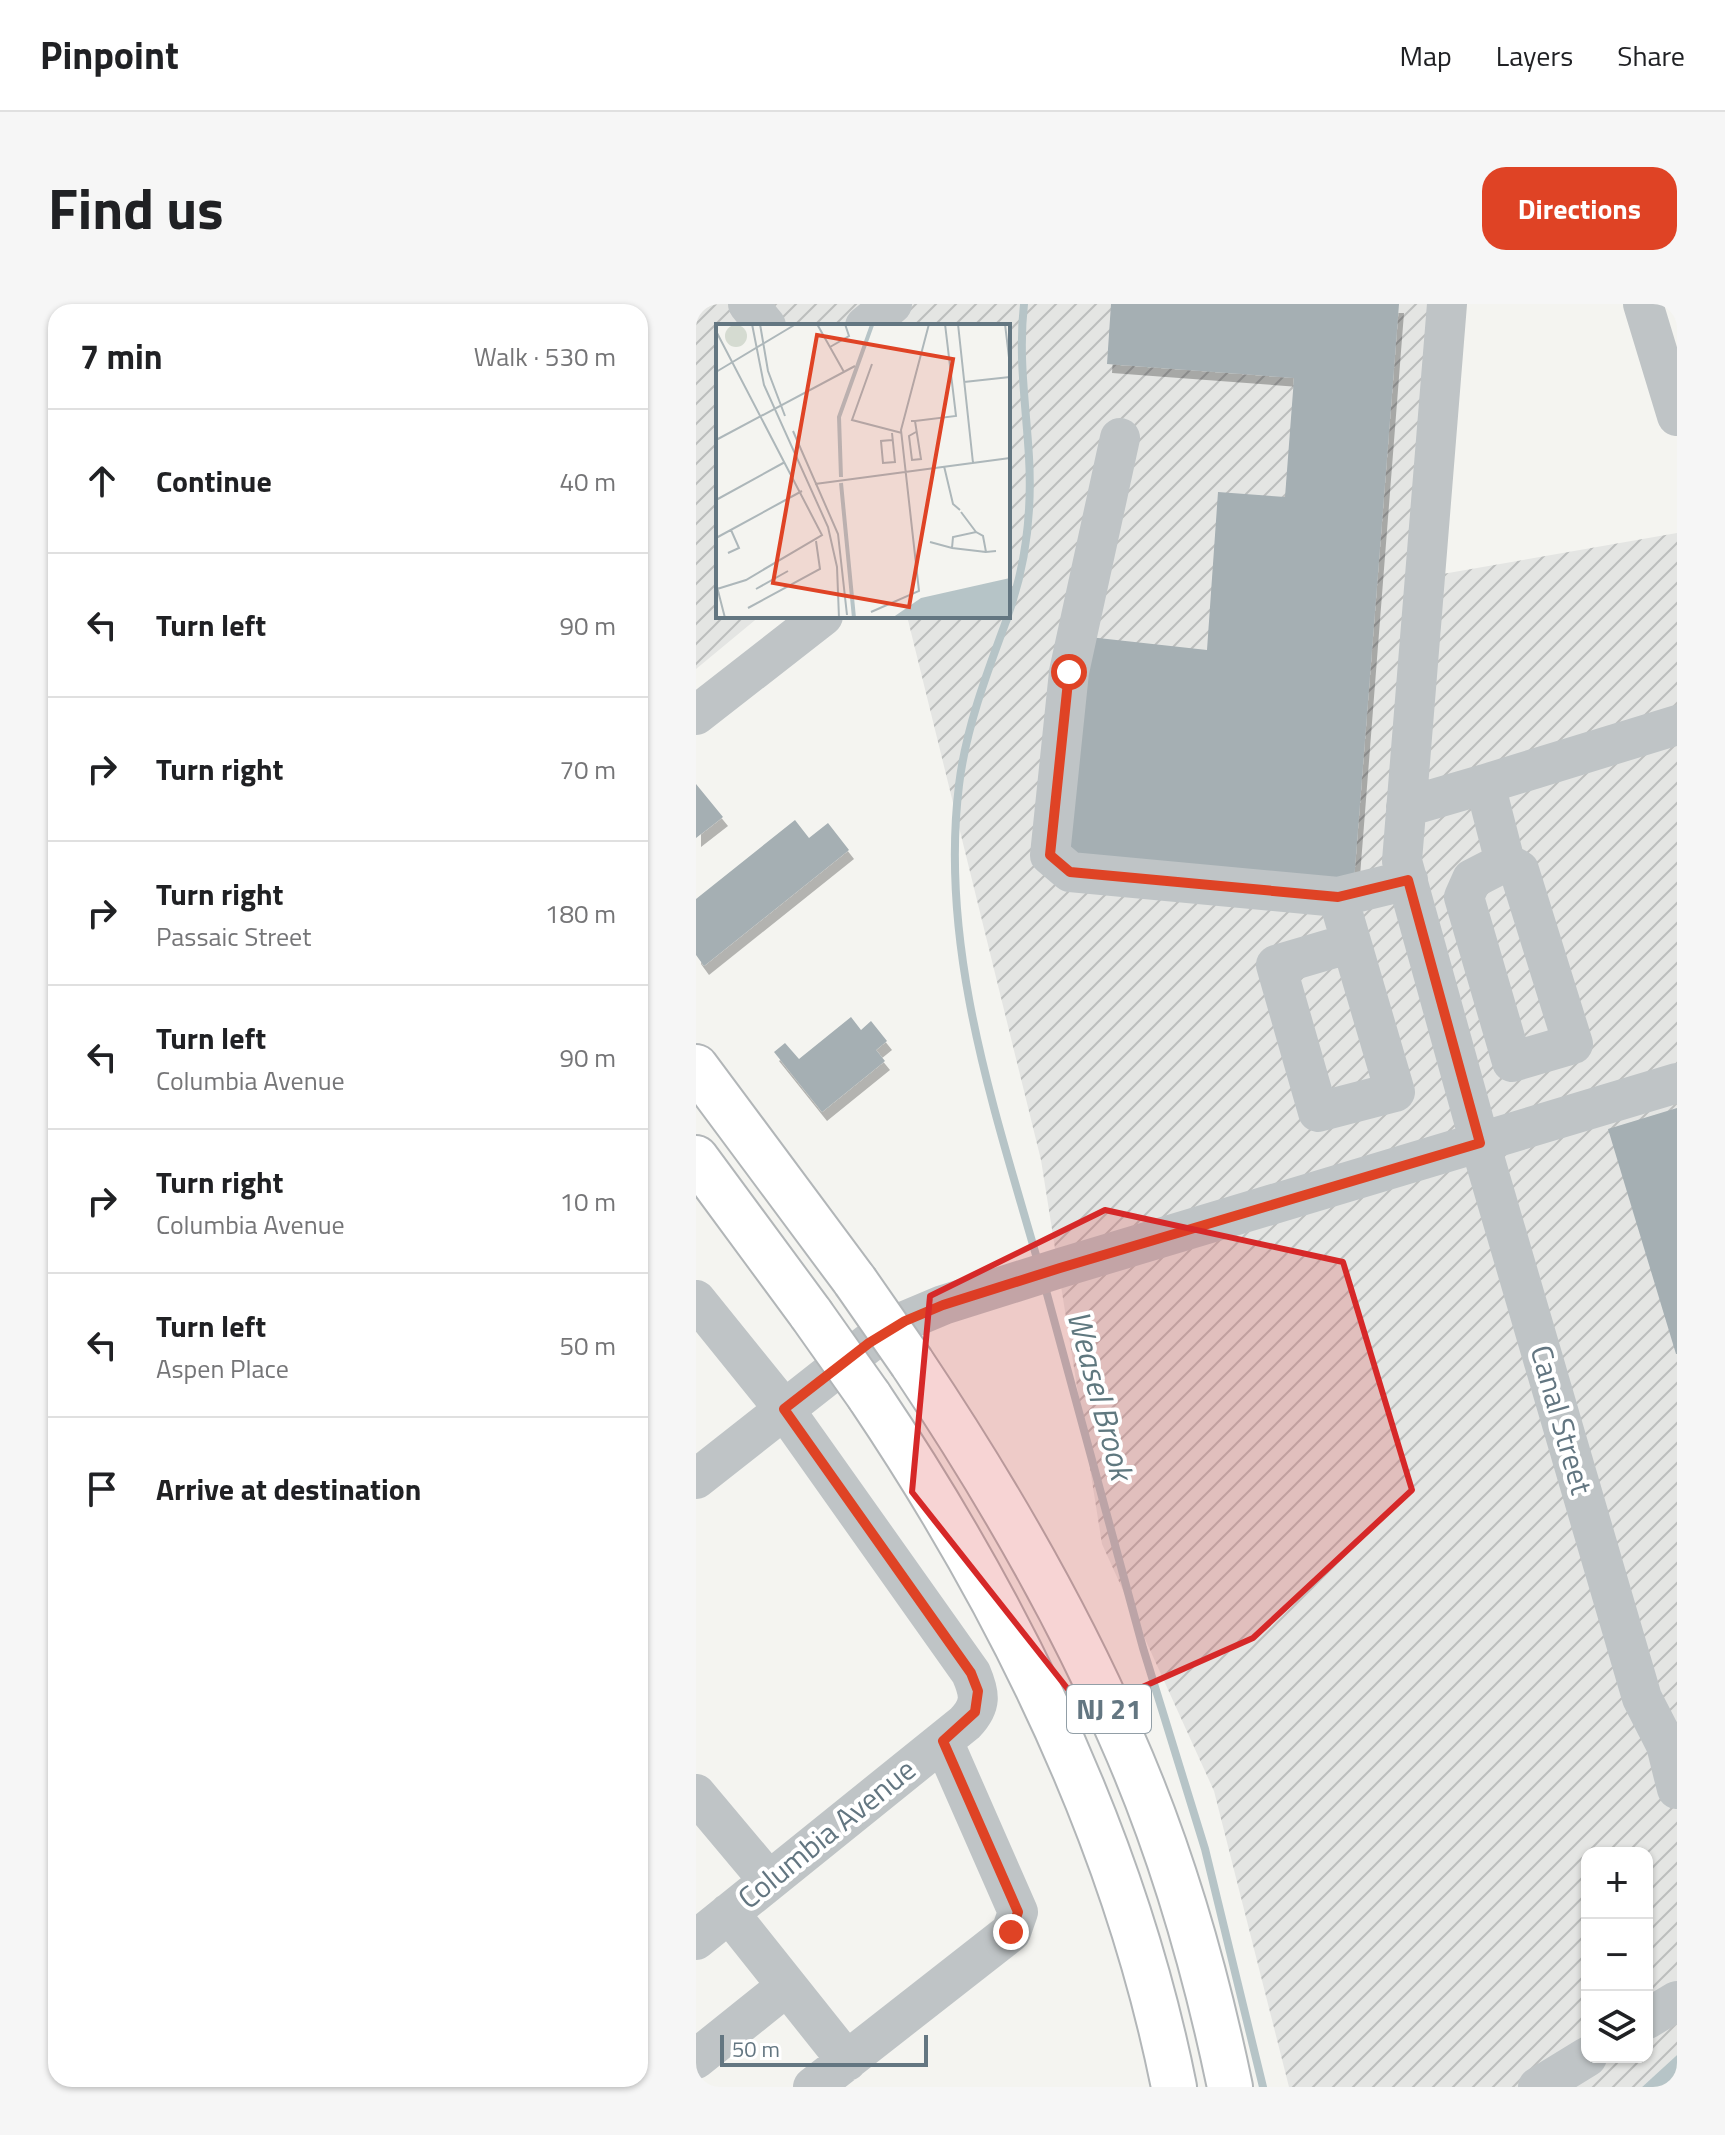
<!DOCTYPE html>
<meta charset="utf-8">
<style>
body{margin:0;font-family:"Titillium Web",sans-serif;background:#f6f6f6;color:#202124}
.controls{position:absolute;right:24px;bottom:24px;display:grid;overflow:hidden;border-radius:16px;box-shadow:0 2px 6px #0004}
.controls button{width:72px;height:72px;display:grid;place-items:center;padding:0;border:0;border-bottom:2px solid #e0e0e0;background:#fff;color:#202124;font:40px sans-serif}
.scale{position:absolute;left:24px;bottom:20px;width:208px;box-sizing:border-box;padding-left:8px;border:4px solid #637681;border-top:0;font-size:22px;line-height:28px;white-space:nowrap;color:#637681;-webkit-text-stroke:6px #fff;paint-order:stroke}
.stop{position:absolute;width:24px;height:24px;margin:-18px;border:6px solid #df4325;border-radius:50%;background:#fff}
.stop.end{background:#df4325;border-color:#fff;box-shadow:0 2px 8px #0008}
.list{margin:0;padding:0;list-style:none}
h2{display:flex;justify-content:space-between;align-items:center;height:104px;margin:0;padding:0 32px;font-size:34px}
h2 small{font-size:26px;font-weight:400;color:#757577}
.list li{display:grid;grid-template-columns:52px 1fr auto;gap:24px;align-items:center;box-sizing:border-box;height:144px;padding:0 32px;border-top:2px solid #e0e0e0}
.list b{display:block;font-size:30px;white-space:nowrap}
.list p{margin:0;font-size:26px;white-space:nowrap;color:#757577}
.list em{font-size:26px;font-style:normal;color:#757577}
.icon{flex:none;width:44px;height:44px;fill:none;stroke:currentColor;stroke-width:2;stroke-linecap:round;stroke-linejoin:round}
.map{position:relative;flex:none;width:981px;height:1783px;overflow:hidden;border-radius:24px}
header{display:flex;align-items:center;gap:48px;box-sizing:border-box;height:112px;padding:0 40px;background:#fff;border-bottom:2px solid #e0e0e0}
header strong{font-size:38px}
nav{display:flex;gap:44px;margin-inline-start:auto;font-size:28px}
.intro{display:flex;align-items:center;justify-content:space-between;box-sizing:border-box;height:192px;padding:0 48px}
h1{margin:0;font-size:56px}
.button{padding:20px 36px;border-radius:24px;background:#df4325;color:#fff;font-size:28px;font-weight:700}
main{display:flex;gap:48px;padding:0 48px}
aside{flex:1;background:#fff;border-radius:24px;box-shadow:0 2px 6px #0004}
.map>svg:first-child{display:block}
.industrial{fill:url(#industrial-furrows);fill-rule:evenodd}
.water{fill:#b6c4c7}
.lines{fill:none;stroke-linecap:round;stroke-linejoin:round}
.stream{stroke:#b6c4c7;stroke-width:8}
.building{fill:#a5afb3;filter:url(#shadow)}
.highway-casing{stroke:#b2b6b8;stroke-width:48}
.minor{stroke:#bfc4c6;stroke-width:40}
.highway{stroke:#fff;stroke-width:44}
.highway-bridge-casing{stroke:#b2b6b8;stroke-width:48;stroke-linecap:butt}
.highway-bridge{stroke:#fff;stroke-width:44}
.route{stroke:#df4325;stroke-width:10}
.marked{fill:#d62828;fill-opacity:0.2;stroke:#d62828;stroke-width:6;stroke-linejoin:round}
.labels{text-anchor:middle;stroke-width:8;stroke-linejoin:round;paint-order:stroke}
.shield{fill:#fff;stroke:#929fa7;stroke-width:2}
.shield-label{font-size:28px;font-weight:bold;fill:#637681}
.street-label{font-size:30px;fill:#637681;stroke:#fff}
.water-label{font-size:32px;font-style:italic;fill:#5f787f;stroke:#fff}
.inset-river{fill:none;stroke:#b6c4c7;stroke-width:4}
.inset-road{fill:none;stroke:#adb7ba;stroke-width:2}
.view{fill:#df4325;fill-opacity:0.15;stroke:#df4325;stroke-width:4}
.inset-edge{fill:none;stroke:#637681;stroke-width:4}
</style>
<header>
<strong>Pinpoint</strong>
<nav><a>Map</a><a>Layers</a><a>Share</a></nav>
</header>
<div class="intro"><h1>Find us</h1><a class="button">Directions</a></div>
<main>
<aside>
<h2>7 min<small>Walk · 530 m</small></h2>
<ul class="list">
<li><svg class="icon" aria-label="ahead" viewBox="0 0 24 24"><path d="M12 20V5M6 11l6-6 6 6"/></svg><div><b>Continue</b></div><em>40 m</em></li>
<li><svg class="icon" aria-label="left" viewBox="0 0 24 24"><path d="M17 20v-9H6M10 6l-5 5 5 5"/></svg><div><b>Turn left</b></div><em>90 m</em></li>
<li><svg class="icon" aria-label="right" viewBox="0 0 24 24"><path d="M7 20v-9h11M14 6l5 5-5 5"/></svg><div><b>Turn right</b></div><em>70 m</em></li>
<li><svg class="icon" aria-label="right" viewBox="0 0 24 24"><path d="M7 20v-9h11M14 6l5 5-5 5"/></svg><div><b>Turn right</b><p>Passaic Street</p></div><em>180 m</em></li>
<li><svg class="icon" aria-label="left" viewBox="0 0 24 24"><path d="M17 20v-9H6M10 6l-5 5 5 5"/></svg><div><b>Turn left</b><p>Columbia Avenue</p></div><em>90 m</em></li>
<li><svg class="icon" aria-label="right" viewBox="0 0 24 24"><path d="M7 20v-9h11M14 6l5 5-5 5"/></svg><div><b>Turn right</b><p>Columbia Avenue</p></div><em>10 m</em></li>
<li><svg class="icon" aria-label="left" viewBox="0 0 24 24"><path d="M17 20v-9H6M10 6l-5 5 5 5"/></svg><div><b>Turn left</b><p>Aspen Place</p></div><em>50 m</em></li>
<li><svg class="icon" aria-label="arrive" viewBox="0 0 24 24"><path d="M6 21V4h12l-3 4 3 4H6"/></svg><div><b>Arrive at destination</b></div></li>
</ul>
</aside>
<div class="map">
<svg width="981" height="1783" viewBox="0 0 981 1783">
<defs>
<pattern id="industrial-furrows" width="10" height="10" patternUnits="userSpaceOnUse" patternTransform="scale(2)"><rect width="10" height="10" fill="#e4e5e3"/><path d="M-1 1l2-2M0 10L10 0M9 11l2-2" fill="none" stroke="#bcbebd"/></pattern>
<filter id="shadow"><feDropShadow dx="5" dy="9" stdDeviation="0" flood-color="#0004"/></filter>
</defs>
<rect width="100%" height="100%" fill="#f4f4f0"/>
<!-- industrial -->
<path class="industrial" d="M0,0H746L735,272L981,229V1751L946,1783H593L518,1487L406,1240L345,856L211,312H312V22H22V312H64L0,365ZM891,1549H951V1753H891Z"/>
<!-- water -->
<path class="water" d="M981,1751V1783H946Z"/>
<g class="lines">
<!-- stream -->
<path class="stream" d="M312,311C330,261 336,206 333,153C330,101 322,53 328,0
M312,312C292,366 270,423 263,481C243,644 298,804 342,958
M348,979L447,1344L509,1545L567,1783"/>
</g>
<!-- building -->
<path class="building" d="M415,0H703L658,576L366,553L384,332L511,346L522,188L589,193L598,74L411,60Z
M0,480L27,513L0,534Z
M99,516L113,534L132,519L153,546L8,662L0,651V595Z
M155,713L165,726L175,717L191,737L180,746L189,757L126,808L78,748L89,739L103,755Z
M981,804V1050H980L912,825Z"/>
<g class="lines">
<!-- highway casing -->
<g class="highway-casing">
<path id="highway" d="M0,763L159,977
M0,854L115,1010
M216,1059C295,1177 367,1299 424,1430C474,1542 509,1663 534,1783
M173,1092C315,1303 428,1533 478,1783"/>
</g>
<!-- minor -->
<path class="minor" d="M52,0L70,22
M751,0L706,557L784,839L946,1394L970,1441L981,1485
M947,0L981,112
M169,22L196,0
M424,134L373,368L354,551L374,568L642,593L712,576
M0,411L127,312
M789,480L981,421
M710,503L789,480L809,558L823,566L877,740L816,758L768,593L776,575L809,558
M642,593L699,788L622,808L580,661L655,639
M0,996L88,1105L275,1369C284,1390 286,1401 269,1419L0,1636
M0,1175L173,1039L209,1017L247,1001L364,964L981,779
M0,1490L73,1577
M33,1609L151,1757
M951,1715L981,1697
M0,1755L91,1682
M117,1783L315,1628L322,1608L247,1437
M842,1783L891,1753"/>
<!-- highway -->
<use href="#highway" class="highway"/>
<!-- highway-bridge casing -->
<g class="highway-bridge-casing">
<path id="highway-bridge" d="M159,977L216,1059
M115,1010L173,1092"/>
</g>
<!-- highway-bridge -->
<use href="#highway-bridge" class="highway-bridge"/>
</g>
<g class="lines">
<!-- route -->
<path class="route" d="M315,1628L322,1608L247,1437L279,1408L282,1387L275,1369L88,1105L173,1039L209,1017L247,1001L364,964L784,839L712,576L642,593L374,568L354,551L373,368"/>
</g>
<!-- marked area -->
<path class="marked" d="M409,906L647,958L716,1186L557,1334L390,1408L216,1188L234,992Z"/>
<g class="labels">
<!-- shield labels -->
<rect class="shield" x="371" y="1381" width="84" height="48" rx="6"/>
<g class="shield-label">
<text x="413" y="1415">NJ 21</text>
</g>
<!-- street labels -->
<g class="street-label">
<text transform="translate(865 1116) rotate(74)" y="10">Canal Street</text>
<text transform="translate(131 1530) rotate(-39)" y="10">Columbia Avenue</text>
</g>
<!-- water labels -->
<g class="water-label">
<text transform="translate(404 1091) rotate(75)" y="11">Weasel Brook</text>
</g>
</g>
<!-- overview -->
<g transform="translate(20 20)">
<rect width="294" height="294" fill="#f4f4f0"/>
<path d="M9 12a11 11 0 1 1 22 0a11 11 0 1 1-22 0Z" fill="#d5dbd1"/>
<path d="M294,254V294H176L205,274Z" fill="#b6c4c7"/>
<path class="inset-river" d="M125,153L123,93L156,1M125,159L138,294"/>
<path class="inset-road" d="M36,0L48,61L112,203L121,243L123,294M44,0L52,47L69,92M101,0L128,48M242,0L257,139M289,0L294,42M0,7L106,211L30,256L1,265M114,23L133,12L129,0M156,40L136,96L186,109M0,48L80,0M248,58L294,53M195,97H199L205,135L196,136L193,112L200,108M199,97L240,92L229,0M77,107L122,210L131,291M176,109L179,138L167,139L165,117L176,116M0,116L139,42M228,142L237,180L244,186M99,160L294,134M0,176L69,138M245,188L260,208M0,214L86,167M214,218L236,224L237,213L260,208L267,212L270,228L280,227M236,224L270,228M12,229L23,224L15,206M0,259L9,294M40,265L72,247M32,284L104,245L100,217M155,288L203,267L185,106L213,0"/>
<path class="view" d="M101,11L237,35L193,283L57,259Z"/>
<rect width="294" height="294" class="inset-edge"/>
</g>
</svg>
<div class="controls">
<button>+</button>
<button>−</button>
<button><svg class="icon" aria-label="layers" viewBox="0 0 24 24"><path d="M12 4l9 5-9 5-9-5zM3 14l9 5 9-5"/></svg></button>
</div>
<div class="scale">50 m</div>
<div class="stop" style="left:373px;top:368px"></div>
<div class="stop end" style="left:315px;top:1628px"></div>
</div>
</main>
